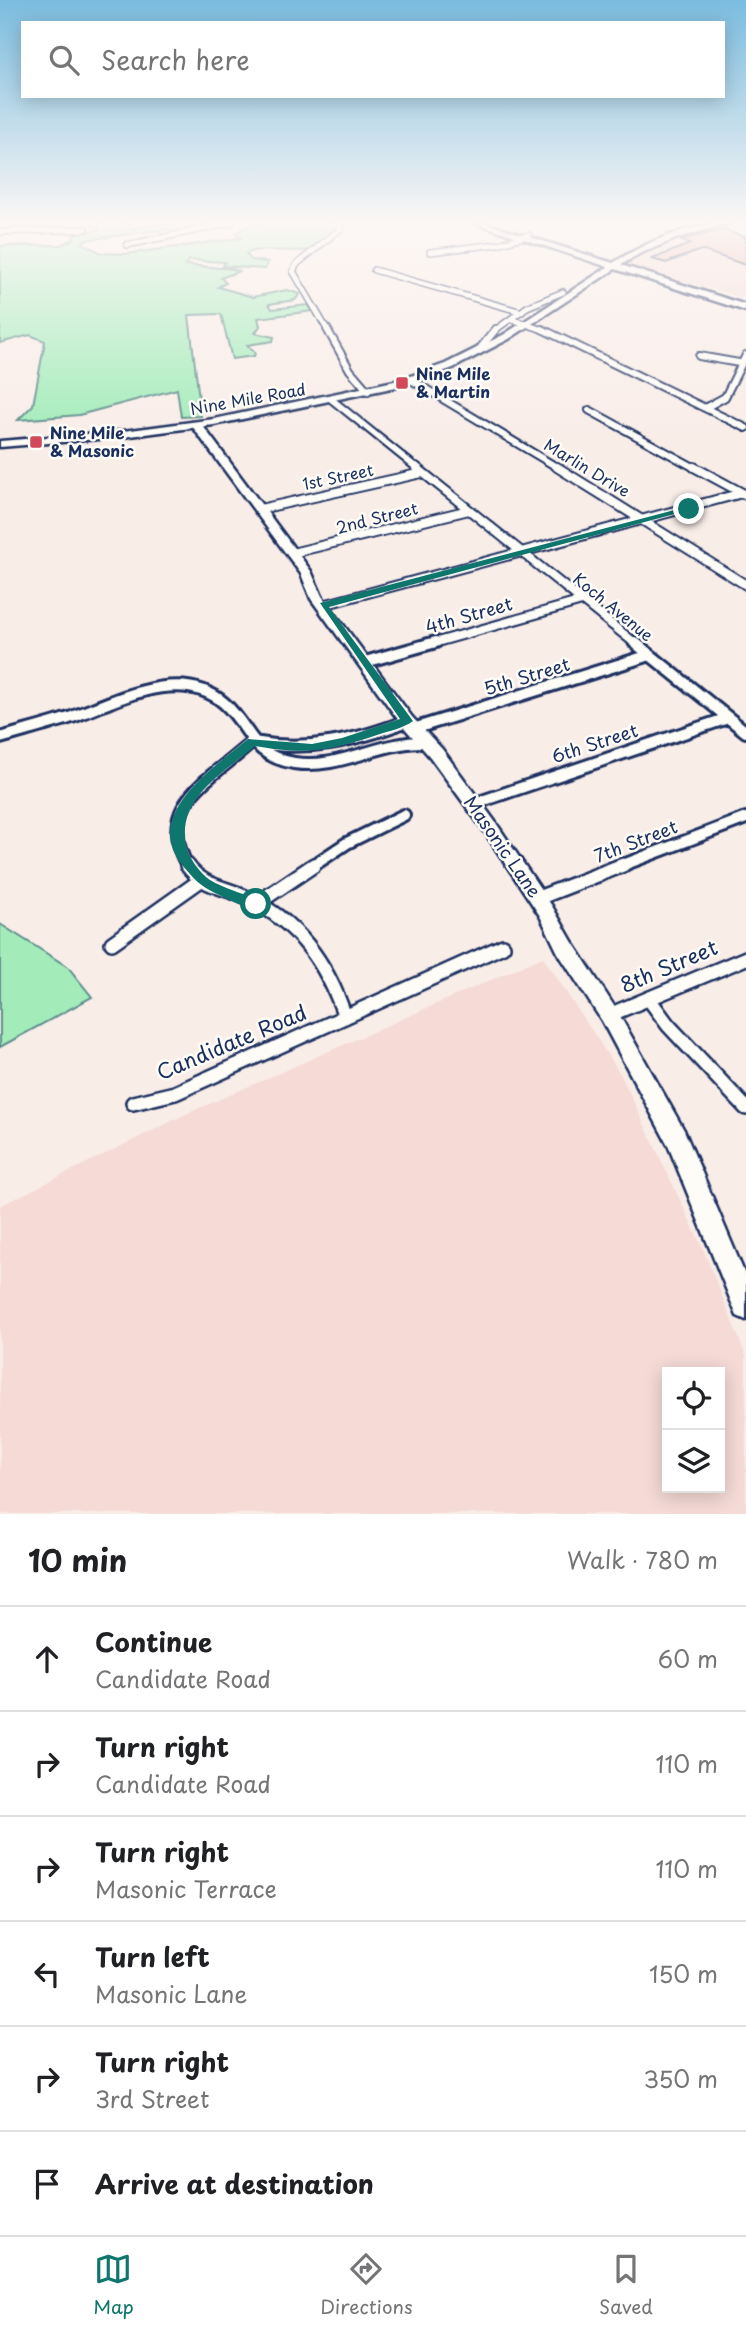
<!DOCTYPE html>
<meta charset="utf-8">
<style>
body{margin:0;font-family:"Playpen Sans",sans-serif;background:#f6f6f6;color:#202124}
.controls{position:absolute;right:21px;bottom:21px;display:grid;overflow:hidden;border-radius:0px;box-shadow:0 4px 18px #0003}
.controls button{width:63px;height:63px;display:grid;place-items:center;padding:0;border:0;border-bottom:2px solid #e0e0e0;background:#fff;color:#202124;font:35px sans-serif}
.stop{position:absolute;width:21px;height:21px;margin:-16px;border:5px solid #0f766e;border-radius:50%;background:#fff}
.stop.end{background:#0f766e;border-color:#fff;box-shadow:0 2px 7px #0008}
.list{margin:0;padding:0;list-style:none}
h2{display:flex;justify-content:space-between;align-items:center;height:91px;margin:0;padding:0 28px;font-size:30px}
h2 small{font-size:23px;font-weight:400;color:#757577}
.list li{display:grid;grid-template-columns:46px 1fr auto;gap:21px;align-items:center;box-sizing:border-box;height:105px;padding:0 28px;border-top:2px solid #e0e0e0}
.list b{display:block;font-size:26px;white-space:nowrap}
.list p{margin:0;font-size:23px;white-space:nowrap;color:#757577}
.list em{font-size:23px;font-style:normal;color:#757577}
.icon{flex:none;width:38px;height:38px;fill:none;stroke:currentColor;stroke-width:2;stroke-linecap:round;stroke-linejoin:round}
.map{position:relative;flex:none;width:746px;height:1514px;overflow:hidden}
.search{position:absolute;background:#fff;box-shadow:0 4px 18px #0003;left:21px;right:21px;top:21px;height:77px;display:flex;align-items:center;gap:18px;box-sizing:border-box;padding:0 24px;border-radius:0px;color:#757577;font-size:26px}
.sheet{height:721px;background:#fff}
nav{display:flex;justify-content:space-around;align-items:center;box-sizing:border-box;height:98px;border-top:2px solid #e0e0e0;background:#fff;font-size:19px;color:#757577}
nav a{display:grid;justify-items:center;gap:4px}
nav .on{color:#0f766e}
.map>svg:first-child{display:block}
.built{fill:#f5dad6;fill-rule:evenodd}
.green{fill:#a3ecba;stroke:#5f8e8c;stroke-width:2}
.building{fill:#ebafab;stroke:#1b2f5e;stroke-width:2}
.lines{fill:none;stroke-linecap:round;stroke-linejoin:round}
.street-far4-casing{stroke:#1b2f5e;stroke-width:8}
.street-far3-casing{stroke:#1b2f5e;stroke-width:10}
.street-far2-casing{stroke:#1b2f5e;stroke-width:12}
.street-far1-casing{stroke:#1b2f5e;stroke-width:16}
.street-casing{stroke:#1b2f5e;stroke-width:18}
.secondary-casing{stroke:#1b2f5e;stroke-width:5}
.primary-casing{stroke:#1b2f5e;stroke-width:5}
.street-far4{stroke:#fdfcf7;stroke-width:5}
.street-far3{stroke:#fdfcf7;stroke-width:6}
.street-far2{stroke:#fdfcf7;stroke-width:8}
.street-far1{stroke:#fdfcf7;stroke-width:10}
.street{stroke:#fdfcf7;stroke-width:13}
.secondary{fill:#fdfcf7;fill-rule:evenodd}
.primary{fill:#fdfcf7;fill-rule:evenodd}
.route{fill:#0f766e}
.poi-dot{fill:#d1495b;stroke:#fdfcf7;stroke-width:2.5}
.labels{text-anchor:middle;stroke-width:5;stroke-linejoin:round;paint-order:stroke}
.far-poi-label{font-size:16px;font-weight:bold;fill:#1b2f5e;stroke:#fdfcf7;text-anchor:start}
.far-street-label{font-size:16px;fill:#1b2f5e;stroke:#fdfcf7}
.street-label{font-size:18px;fill:#1b2f5e;stroke:#fdfcf7}
.near-street-label{font-size:21px;fill:#1b2f5e;stroke:#fdfcf7}
</style>
<div class="map">
<svg width="746" height="1514" viewBox="0 0 746 1514">
<rect width="100%" height="100%" fill="#f9ede8"/>
<filter id="ink" filterUnits="userSpaceOnUse"><feTurbulence type="fractalNoise" baseFrequency=".0143" numOctaves="2"/><feDisplacementMap in="SourceGraphic" scale="14" xChannelSelector="R" yChannelSelector="G"/><feConvolveMatrix kernelMatrix="1 2 1 2 8 2 1 2 1" color-interpolation-filters="sRGB"/></filter>
<g filter="url(#ink)">
<!-- built -->
<path class="built" d="M736,223H746V299L624,263L669,241Z
M543,957L621,1075L704,1251L746,1356V1514H0V1206L184,1115ZM667,1372H720V1488H667Z"/>
<!-- green -->
<path class="green" d="M96,223H131L127,227L129,229L175,223H214L181,234L166,229L85,240L83,243L101,253L126,254L241,238L236,234C253,215 312,223 337,223L339,227L311,251L255,250L246,254L251,260L268,262L265,269L223,266L225,262L189,260L185,265L233,269L239,271L221,278L226,283L218,287L253,297L287,290L300,294L295,300L269,304L272,309L308,305L313,311L258,318L260,326L255,333L274,337L273,341L247,345L255,353L254,356L232,359L221,314L189,315L201,416L181,417L177,389L79,415L18,420L33,405L45,341L30,335L0,343V246L61,245L74,239L73,234L98,230L99,227L92,226Z
M0,924L68,967L92,997L0,1047Z"/>
<!-- building -->
<path class="building" d="M723,230L746,237V265L701,250L666,263L652,259L690,244L680,240Z"/>
<g class="lines">
<!-- street-far4 casing -->
<g class="street-far4-casing">
<path id="street-far4" d="M0,232L86,229
M127,245L231,223
M430,252L498,244L529,235
M374,270L522,312
M511,319L546,331
M328,331L293,271L297,264L340,229L341,223
M494,331L527,307L563,292"/>
</g>
<!-- street-far3 casing -->
<g class="street-far3-casing">
<path id="street-far3" d="M327,329L350,370L368,391
M542,329L746,428
M478,351L496,329
M699,356L739,363
M411,380L560,469
M331,399L418,469
M705,408L725,397L746,355
M589,410L697,469"/>
</g>
<!-- street-far2 casing -->
<g class="street-far2-casing">
<path id="street-far2" d="M416,467L636,644
M557,467L746,585
M694,467L746,495
M260,509L422,473
M292,553L469,510
M323,605L742,493
M430,644L582,601"/>
</g>
<!-- street-far1 casing -->
<g class="street-far1-casing">
<path id="street-far1" d="M634,642L746,732
M365,662L436,642
M413,729L650,655
M0,738C24,731 48,725 72,717C116,701 181,665 224,703C252,728 249,755 294,763C339,770 380,741 425,742
M252,742C308,752 355,741 407,721
M473,804L728,718
M188,867C152,805 213,778 252,742
M311,867L347,843L404,815
M618,867L746,818"/>
</g>
<!-- street casing -->
<g class="street-casing">
<path id="street" d="M187,865C202,886 221,886 243,896C297,920 327,963 345,1017
M538,898L623,865
M256,904L314,865
M112,943L201,880
M649,999L668,1025L746,1108
M609,1015L746,958
M133,1103L175,1093L503,946"/>
</g>
<!-- secondary casing -->
<g class="secondary-casing">
<path id="secondary" d="M192,422H200L311,571L322,596L412,717L442,749L494,820L552,906L572,941L616,1009L684,1130L746,1277V1320L737,1316L668,1145L602,1021L558,953L540,916L482,828L430,757L402,725L311,599L301,574L192,426Z"/>
</g>
<!-- primary casing -->
<g class="primary-casing">
<path id="primary" d="M475,223H485L613,263C646,242 691,223 730,223L678,238L639,254L621,265L746,305V311L615,269L509,339L453,368L406,385L214,425L123,437L0,447V441L123,431L214,419L399,380L445,364L503,335L608,267Z"/>
</g>
<!-- street-far4 -->
<use href="#street-far4" class="street-far4"/>
<!-- street-far3 -->
<use href="#street-far3" class="street-far3"/>
<!-- street-far2 -->
<use href="#street-far2" class="street-far2"/>
<!-- street-far1 -->
<use href="#street-far1" class="street-far1"/>
<!-- street -->
<use href="#street" class="street"/>
<!-- secondary -->
<use href="#secondary" class="secondary"/>
<!-- primary -->
<use href="#primary" class="primary"/>
</g>
</g>
<!-- sky -->
<linearGradient id="sky" x2="0" y2="1"><stop stop-color="#7bbcdf"/><stop offset="0.51" stop-color="#fcf7f5"/><stop offset="1" stop-color="#fcf7f5" stop-opacity="0"/></linearGradient>
<rect width="746" height="435" fill="url(#sky)"/>
<!-- route -->
<path class="route" d="M686,507L693,509L329,607L413,721C404,728 389,731 377,735C329,751 305,755 255,746C223,773 177,798 186,845C188,857 200,873 210,880C225,889 244,894 260,900V907C247,911 227,898 215,893C200,886 193,878 183,866C140,815 215,767 248,739L312,744L342,738L400,719L320,603Z"/>
<!-- markers -->
<g class="poi-dot">
<rect x="395" y="376" width="14" height="14" rx="3.5"/>
<rect x="29" y="435" width="14" height="14" rx="3.5"/>
</g>
<g class="labels">
<!-- far-poi labels -->
<g class="far-poi-label">
<text x="416" y="380">Nine Mile<tspan x="416" dy="18">&amp; Martin</tspan></text>
<text x="50" y="439">Nine Mile<tspan x="50" dy="18">&amp; Masonic</tspan></text>
</g>
<!-- far-street labels -->
<g class="far-street-label">
<text transform="translate(248 399) rotate(-10)" y="6">Nine Mile Road</text>
<text transform="translate(587 468) rotate(31)" y="6">Marlin Drive</text>
<text transform="translate(338 477) rotate(-12)" y="6">1st Street</text>
<text transform="translate(377 518) rotate(-14)" y="6">2nd Street</text>
<text transform="translate(613 607) rotate(39)" y="6">Koch Avenue</text>
</g>
<!-- street labels -->
<g class="street-label">
<text transform="translate(469 616) rotate(-16)" y="6">4th Street</text>
<text transform="translate(527 677) rotate(-17)" y="6">5th Street</text>
<text transform="translate(595 744) rotate(-18)" y="6">6th Street</text>
<text transform="translate(636 842) rotate(-21)" y="6">7th Street</text>
<text transform="translate(502 847) rotate(55)" y="6">Masonic Lane</text>
</g>
<!-- near-street labels -->
<g class="near-street-label">
<text transform="translate(669 967) rotate(-23)" y="7">8th Street</text>
<text transform="translate(232 1043) rotate(-23)" y="7">Candidate Road</text>
</g>
</g>
</svg>
<div class="controls">
<button><svg class="icon" aria-label="locate" viewBox="0 0 24 24"><circle cx="12" cy="12" r="6"/><path d="M12 2v4M12 18v4M2 12h4M18 12h4"/></svg></button>
<button><svg class="icon" aria-label="layers" viewBox="0 0 24 24"><path d="M12 4l9 5-9 5-9-5zM3 14l9 5 9-5"/></svg></button>
</div>
<div class="stop" style="left:256px;top:904px"></div>
<div class="stop end" style="left:689px;top:509px"></div>
<div class="search"><svg class="icon" aria-label="search" viewBox="0 0 24 24"><circle cx="10" cy="10" r="6"/><path d="M15 15l6 6"/></svg>Search here</div>
</div>
<section class="sheet">
<h2>10 min<small>Walk · 780 m</small></h2>
<ul class="list">
<li><svg class="icon" aria-label="ahead" viewBox="0 0 24 24"><path d="M12 20V5M6 11l6-6 6 6"/></svg><div><b>Continue</b><p>Candidate Road</p></div><em>60 m</em></li>
<li><svg class="icon" aria-label="right" viewBox="0 0 24 24"><path d="M7 20v-9h11M14 6l5 5-5 5"/></svg><div><b>Turn right</b><p>Candidate Road</p></div><em>110 m</em></li>
<li><svg class="icon" aria-label="right" viewBox="0 0 24 24"><path d="M7 20v-9h11M14 6l5 5-5 5"/></svg><div><b>Turn right</b><p>Masonic Terrace</p></div><em>110 m</em></li>
<li><svg class="icon" aria-label="left" viewBox="0 0 24 24"><path d="M17 20v-9H6M10 6l-5 5 5 5"/></svg><div><b>Turn left</b><p>Masonic Lane</p></div><em>150 m</em></li>
<li><svg class="icon" aria-label="right" viewBox="0 0 24 24"><path d="M7 20v-9h11M14 6l5 5-5 5"/></svg><div><b>Turn right</b><p>3rd Street</p></div><em>350 m</em></li>
<li><svg class="icon" aria-label="arrive" viewBox="0 0 24 24"><path d="M6 21V4h12l-3 4 3 4H6"/></svg><div><b>Arrive at destination</b></div></li>
</ul>
</section>
<nav>
<a class="on"><svg class="icon" aria-label="map" viewBox="0 0 24 24"><path d="M3 6l6-2 6 2 6-2v14l-6 2-6-2-6 2zM9 4v14M15 6v14"/></svg>Map</a>
<a><svg class="icon" aria-label="directions" viewBox="0 0 24 24"><path d="M12 3l9 9-9 9-9-9zM9 14v-3h6M13 9l2 2-2 2"/></svg>Directions</a>
<a><svg class="icon" aria-label="saved" viewBox="0 0 24 24"><path d="M7 4h10v16l-5-4-5 4z"/></svg>Saved</a>
</nav>
